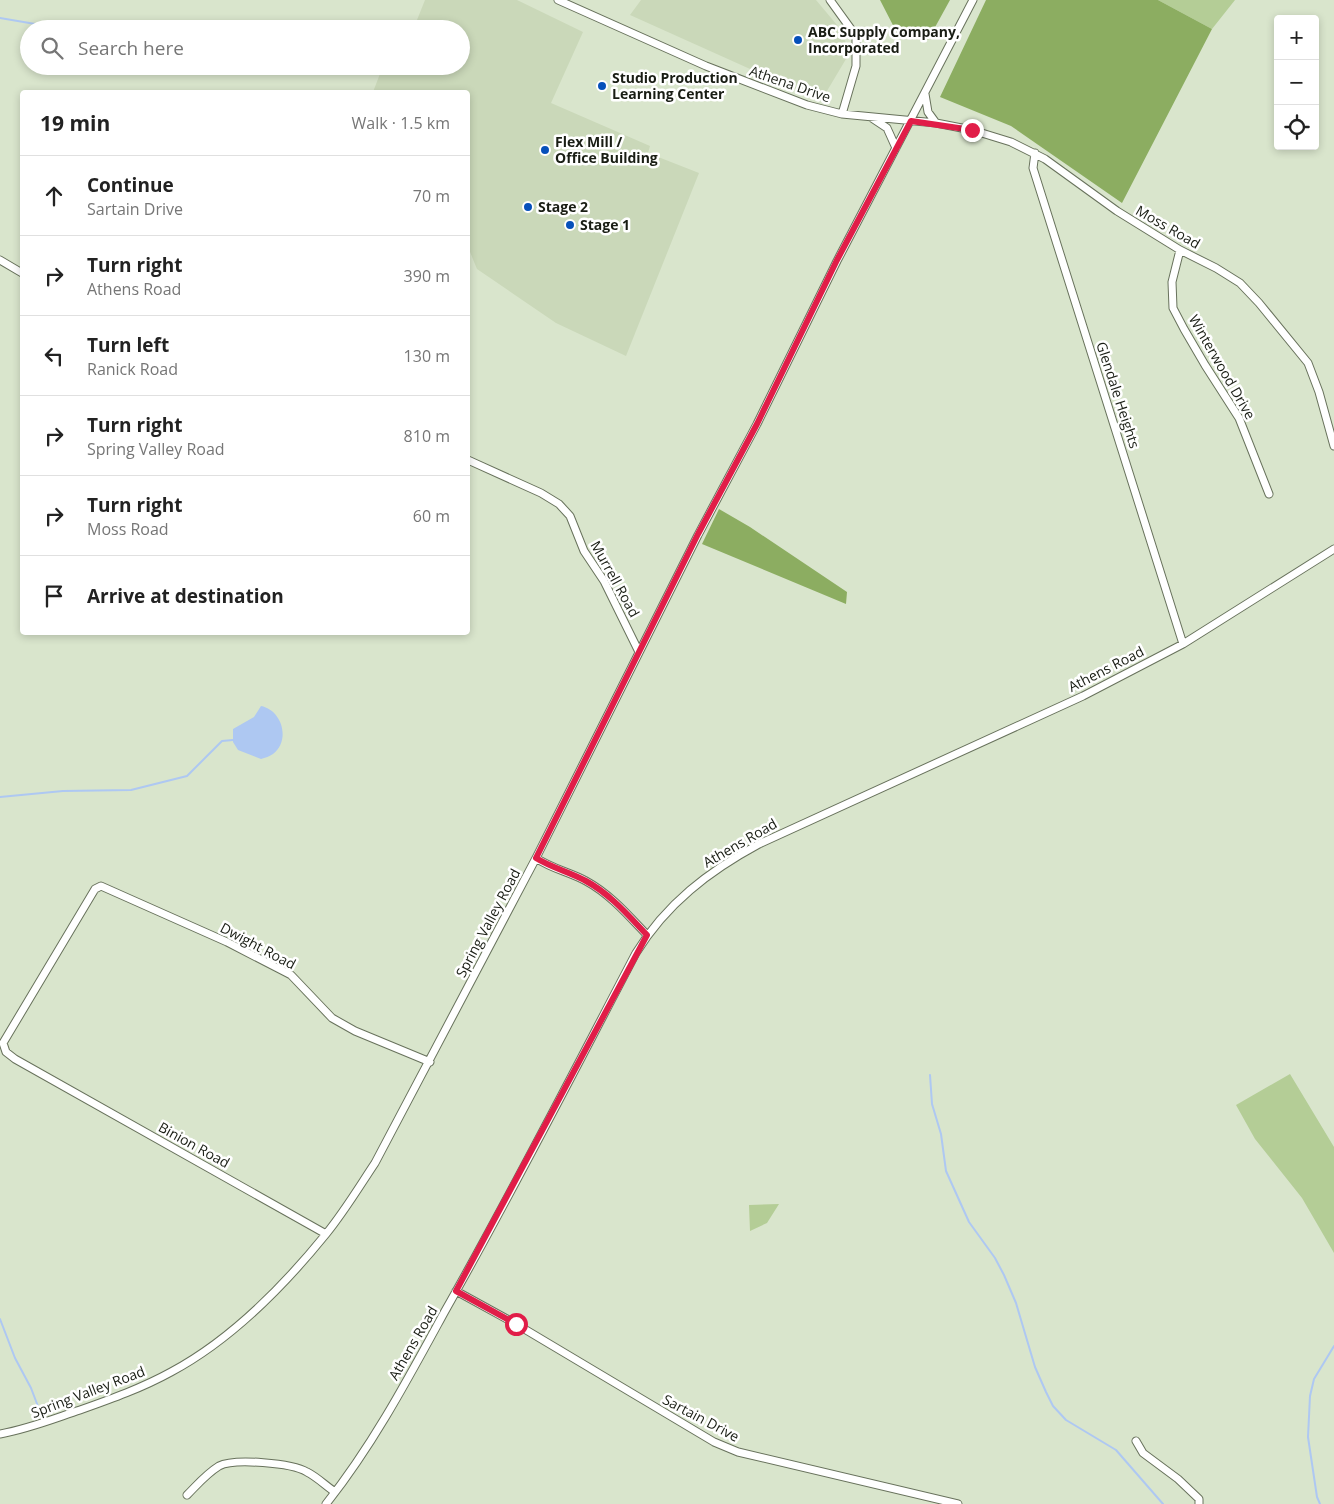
<!DOCTYPE html>
<meta charset="utf-8">
<style>
body{margin:0;font-family:"Open Sans",sans-serif;background:#f2f2f2;color:#222}
.controls{position:absolute;right:15px;top:15px;display:grid;overflow:hidden;border-radius:5px;box-shadow:0 2px 8px #0003}
.controls button{width:45px;height:45px;display:grid;place-items:center;padding:0;border:0;border-bottom:1px solid #e0e0e0;background:#fff;color:#222;font:25px sans-serif}
.stop{position:absolute;width:15px;height:15px;margin:-11px;border:4px solid #e11d48;border-radius:50%;background:#fff}
.stop.end{background:#e11d48;border-color:#fff;box-shadow:0 1px 5px #0008}
.list{margin:0;padding:0;list-style:none}
h2{display:flex;justify-content:space-between;align-items:center;height:65px;margin:0;padding:0 20px;font-size:21px}
h2 small{font-size:16px;font-weight:400;color:#767676}
.list li{display:grid;grid-template-columns:32px 1fr auto;gap:15px;align-items:center;box-sizing:border-box;height:80px;padding:0 20px;border-top:1px solid #e0e0e0}
.list b{display:block;font-size:19px;white-space:nowrap}
.list p{margin:0;font-size:16px;white-space:nowrap;color:#767676}
.list em{font-size:16px;font-style:normal;color:#767676}
.icon{flex:none;width:28px;height:28px;fill:none;stroke:currentColor;stroke-width:2;stroke-linecap:round;stroke-linejoin:round}
.map{position:relative;flex:none;width:1334px;height:1504px;overflow:hidden}
.search{position:absolute;background:#fff;box-shadow:0 2px 8px #0003;left:20px;top:20px;width:450px;height:55px;display:flex;align-items:center;gap:12px;box-sizing:border-box;padding:0 18px;border-radius:28px;color:#767676;font-size:19px}
.panel{position:absolute;background:#fff;box-shadow:0 2px 8px #0003;left:20px;top:90px;width:450px;height:545px;border-radius:5px}
.map>svg:first-child{display:block}
.built{fill:#cad8b9}
.green{fill:#b4cd96}
.forest{fill:#8cad61}
.water{fill:#aec8f2}
.lines{fill:none;stroke-linecap:round;stroke-linejoin:round}
.stream{stroke:#aec8f2;stroke-width:2}
.minor-casing{stroke:#68725c;stroke-width:9}
.minor{stroke:#fff;stroke-width:7}
.route{stroke:#e11d48;stroke-width:6}
.poi-dot{fill:#0650ba;stroke:#fff;stroke-width:2}
.labels{text-anchor:middle;stroke-width:5;stroke-linejoin:round;paint-order:stroke}
.poi-label{font-size:14px;font-weight:bold;fill:#191d14;stroke:#fff;text-anchor:start}
.street-label{font-size:14px;fill:#191d14;stroke:#fff}
</style>
<div class="map">
<svg width="1334" height="1504" viewBox="0 0 1334 1504">
<rect width="100%" height="100%" fill="#d9e5cc"/>
<!-- built -->
<path class="built" d="M425,0H517L583,32L551,103L650,146L648,153L699,173L626,356L556,323L477,269L468,247V92H373L383,66H461V29H411L415,25Z
M641,0H816L842,31L849,54L821,101L630,15Z"/>
<!-- green -->
<path class="green" d="M1158,0H1235L1212,29Z
M1290,1074L1334,1147V1253L1302,1198L1255,1139L1236,1105Z
M779,1204L767,1223L750,1231L749,1205Z"/>
<!-- forest -->
<path class="forest" d="M880,0H950L928,40L897,33Z
M986,0H1158L1212,29L1122,203L1011,126L940,97Z
M719,509L750,527L847,592L846,604L702,544Z"/>
<!-- water -->
<path class="water" d="M261,706C282,710 291,740 273,754C270,756 265,758 261,759L238,750L233,742V729L254,717Z"/>
<g class="lines">
<!-- stream -->
<path class="stream" d="M0,18L47,26L53,29
M0,797L63,791L131,790L187,776L222,741L233,740
M930,1075L932,1104L941,1134L946,1171L969,1222L995,1258L1004,1275L1016,1303L1035,1367L1046,1392L1053,1406L1066,1420L1116,1450L1163,1504
M0,1319L15,1358L31,1388L39,1409
M1320,1504L1317,1497L1308,1437L1310,1396L1314,1379L1334,1346"/>
<!-- minor casing -->
<g class="minor-casing">
<path id="minor" d="M558,0L706,66L807,105L842,114L936,123L972,130L1011,142L1045,159L1117,211L1180,250L1216,268L1240,283L1259,303L1308,363L1319,392L1334,446
M830,0L856,36V66L842,114
M925,94L928,112L936,123
M872,118L887,128L896,148
M1035,153L1033,168L1183,644
M1180,250L1172,282L1173,308L1184,329L1205,365L1239,418L1269,494
M0,260L22,273
M468,460L541,493L559,504L570,516L584,551L604,581L639,652
M536,858C552,869 570,872 586,881C610,894 628,915 647,935
M326,1234L15,1059L6,1052L3,1043L95,889L101,886L227,942L291,975L332,1018L355,1031L430,1062
M456,1291L516,1324L714,1442L738,1452L958,1504
M0,1434C28,1429 53,1419 80,1410C111,1399 142,1388 171,1372C231,1340 283,1287 326,1234C344,1212 359,1187 375,1163L536,858L698,535L757,424L837,261L973,0
M1136,1441L1143,1453L1178,1479L1199,1499V1504
M187,1495C197,1485 206,1474 219,1466C234,1458 292,1463 307,1472C317,1477 326,1486 335,1492
M326,1504C373,1445 409,1377 445,1311C512,1193 573,1073 636,953C666,904 709,871 759,844L1083,696L1183,644L1334,549"/>
</g>
<!-- minor -->
<use href="#minor" class="minor"/>
</g>
<g class="lines">
<!-- route -->
<path class="route" d="M516,1324L456,1291L647,935C628,915 610,894 586,881C570,872 552,868 536,858L698,534L757,424L837,260L911,121L972,130"/>
</g>
<!-- markers -->
<g class="poi-dot">
<circle cx="798" cy="40" r="5"/>
<circle cx="602" cy="86" r="5"/>
<circle cx="545" cy="150" r="5"/>
<circle cx="528" cy="207" r="5"/>
<circle cx="570" cy="225" r="5"/>
</g>
<g class="labels">
<!-- poi labels -->
<g class="poi-label">
<text x="808" y="37">ABC Supply Company,<tspan x="808" dy="16">Incorporated</tspan></text>
<text x="612" y="83">Studio Production<tspan x="612" dy="16">Learning Center</tspan></text>
<text x="555" y="147">Flex Mill /<tspan x="555" dy="16">Office Building</tspan></text>
<text x="538" y="212">Stage 2</text>
<text x="580" y="230">Stage 1</text>
</g>
<!-- street labels -->
<g class="street-label">
<text transform="translate(790 84) rotate(19)" y="5">Athena Drive</text>
<text transform="translate(1168 227) rotate(30)" y="5">Moss Road</text>
<text transform="translate(1222 367) rotate(60)" y="5">Winterwood Drive</text>
<text transform="translate(1118 395) rotate(72)" y="5">Glendale Heights</text>
<text transform="translate(615 579) rotate(61)" y="5">Murrell Road</text>
<text transform="translate(1106 669) rotate(-27)" y="5">Athens Road</text>
<text transform="translate(740 843) rotate(-30)" y="5">Athens Road</text>
<text transform="translate(488 923) rotate(-62)" y="5">Spring Valley Road</text>
<text transform="translate(258 946) rotate(28)" y="5">Dwight Road</text>
<text transform="translate(194 1145) rotate(29)" y="5">Binion Road</text>
<text transform="translate(413 1343) rotate(-60)" y="5">Athens Road</text>
<text transform="translate(88 1392) rotate(-21)" y="5">Spring Valley Road</text>
<text transform="translate(701 1418) rotate(28)" y="5">Sartain Drive</text>
</g>
</g>
</svg>
<div class="controls">
<button>+</button>
<button>−</button>
<button><svg class="icon" aria-label="locate" viewBox="0 0 24 24"><circle cx="12" cy="12" r="6"/><path d="M12 2v4M12 18v4M2 12h4M18 12h4"/></svg></button>
</div>
<div class="stop" style="left:516px;top:1324px"></div>
<div class="stop end" style="left:972px;top:130px"></div>
<div class="search"><svg class="icon" aria-label="search" viewBox="0 0 24 24"><circle cx="10" cy="10" r="6"/><path d="M15 15l6 6"/></svg>Search here</div>
<section class="panel">
<h2>19 min<small>Walk · 1.5 km</small></h2>
<ul class="list">
<li><svg class="icon" aria-label="ahead" viewBox="0 0 24 24"><path d="M12 20V5M6 11l6-6 6 6"/></svg><div><b>Continue</b><p>Sartain Drive</p></div><em>70 m</em></li>
<li><svg class="icon" aria-label="right" viewBox="0 0 24 24"><path d="M7 20v-9h11M14 6l5 5-5 5"/></svg><div><b>Turn right</b><p>Athens Road</p></div><em>390 m</em></li>
<li><svg class="icon" aria-label="left" viewBox="0 0 24 24"><path d="M17 20v-9H6M10 6l-5 5 5 5"/></svg><div><b>Turn left</b><p>Ranick Road</p></div><em>130 m</em></li>
<li><svg class="icon" aria-label="right" viewBox="0 0 24 24"><path d="M7 20v-9h11M14 6l5 5-5 5"/></svg><div><b>Turn right</b><p>Spring Valley Road</p></div><em>810 m</em></li>
<li><svg class="icon" aria-label="right" viewBox="0 0 24 24"><path d="M7 20v-9h11M14 6l5 5-5 5"/></svg><div><b>Turn right</b><p>Moss Road</p></div><em>60 m</em></li>
<li><svg class="icon" aria-label="arrive" viewBox="0 0 24 24"><path d="M6 21V4h12l-3 4 3 4H6"/></svg><div><b>Arrive at destination</b></div></li>
</ul>
</section>
</div>
